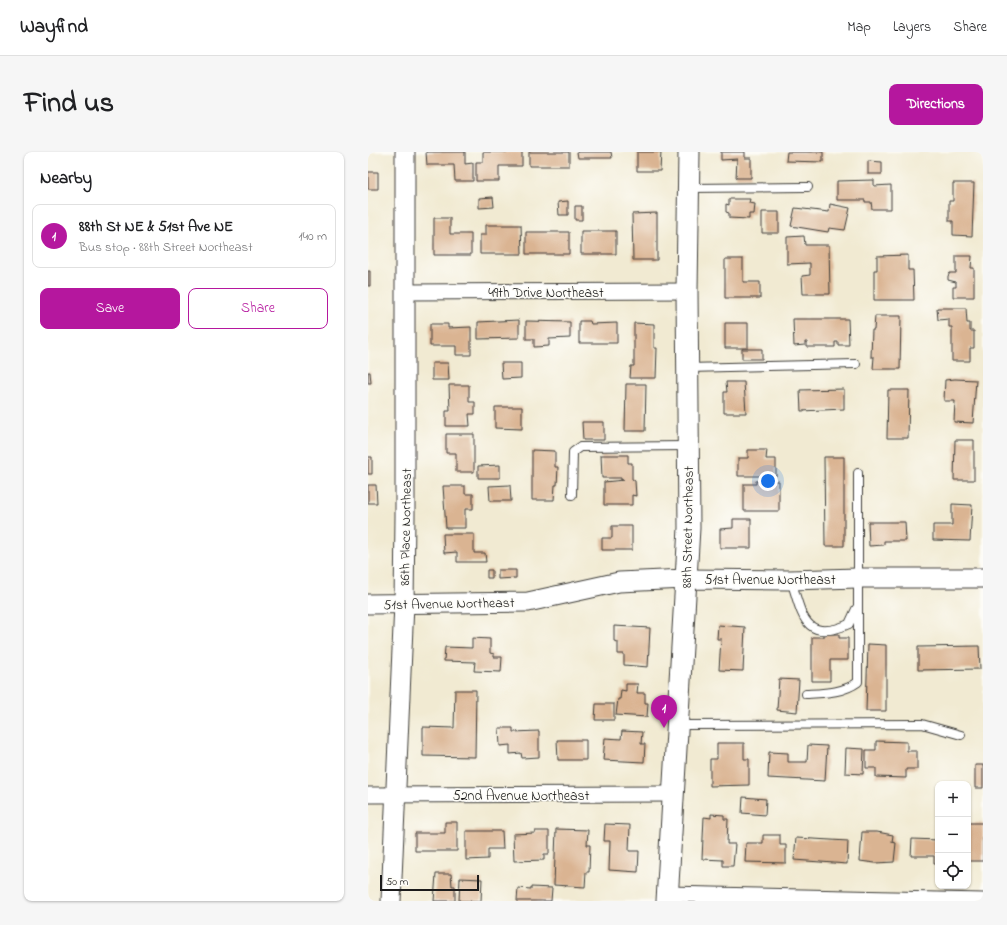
<!DOCTYPE html>
<meta charset="utf-8">
<style>
body{margin:0;font-family:"Indie Flower",sans-serif;background:#f6f6f6;color:#202124}
.controls{position:absolute;right:12px;bottom:12px;display:grid;overflow:hidden;border-radius:8px;box-shadow:0 1px 3px #0004}
.controls button{width:36px;height:36px;display:grid;place-items:center;padding:0;border:0;border-bottom:1px solid #e0e0e0;background:#fff;color:#202124;font:20px sans-serif}
.scale{position:absolute;left:12px;bottom:10px;width:99px;box-sizing:border-box;padding-left:4px;border:2px solid #1c1c1c;border-top:0;font-size:11px;line-height:14px;white-space:nowrap;color:#1c1c1c;-webkit-text-stroke:3px #fdfcf7;paint-order:stroke}
.you{position:absolute;left:400px;top:329px;width:14px;height:14px;margin:-10px;border:3px solid #fff;border-radius:50%;background:#1a73e8;box-shadow:0 0 0 6px #1a73e833}
.badge{display:grid;place-items:center;width:26px;height:26px;border-radius:50%;background:#b5179e;color:#fff;font-size:13px;font-weight:700}
.pin{position:absolute;translate:-50% -33px;filter:drop-shadow(0 1px 2px #0008)}
.pin::after{content:'';position:absolute;top:21px;width:14px;height:12px;background:inherit;clip-path:polygon(0 0,100% 0,50% 100%)}
.list{margin:0;padding:0;list-style:none}
h2{display:flex;justify-content:space-between;align-items:center;height:52px;margin:0;padding:0 16px;font-size:17px}
h2 small{font-size:13px;font-weight:400;color:#757577}
.list li{display:grid;grid-template-columns:26px 1fr auto;gap:12px;align-items:center;box-sizing:border-box;height:64px;margin:0 8px 8px;padding:0 8px;border:1px solid #e0e0e0;border-radius:8px}
.list b{display:block;font-size:15px;white-space:nowrap}
.list p{margin:0;font-size:13px;white-space:nowrap;color:#757577}
.list em{font-size:13px;font-style:normal;color:#757577}
.actions{display:flex;gap:8px;padding:12px 16px}
.actions a{flex:1;padding:9px 0;border:1px solid #b5179e;border-radius:8px;text-align:center;font-size:14px;color:#b5179e}
.actions .main{background:#b5179e;color:#fff}
.icon{flex:none;width:22px;height:22px;fill:none;stroke:currentColor;stroke-width:2;stroke-linecap:round;stroke-linejoin:round}
.map{position:relative;flex:none;width:615px;height:749px;overflow:hidden;border-radius:8px}
header{display:flex;align-items:center;gap:24px;box-sizing:border-box;height:56px;padding:0 20px;background:#fff;border-bottom:1px solid #e0e0e0}
header strong{font-size:19px}
nav{display:flex;gap:22px;margin-inline-start:auto;font-size:14px}
.intro{display:flex;align-items:center;justify-content:space-between;box-sizing:border-box;height:96px;padding:0 24px}
h1{margin:0;font-size:28px}
.button{padding:10px 18px;border-radius:8px;background:#b5179e;color:#fff;font-size:14px;font-weight:700}
main{display:flex;gap:24px;padding:0 24px}
aside{flex:1;background:#fff;border-radius:8px;box-shadow:0 1px 3px #0004}
.map>svg:first-child{display:block}
.building{fill:#dab492}
.lines{fill:none;stroke-linecap:round;stroke-linejoin:round}
.service-casing{stroke:#3c3b37;stroke-width:10}
.minor-casing{stroke:#3c3b37;stroke-width:17}
.tertiary-casing{stroke:#3c3b37;stroke-width:21}
.secondary-casing{stroke:#3c3b37;stroke-width:23}
.service{stroke:#fff;stroke-width:8}
.minor{stroke:#fff;stroke-width:15}
.tertiary{stroke:#fff;stroke-width:19}
.secondary{stroke:#fff;stroke-width:21}
.labels{text-anchor:middle;stroke-width:3;stroke-linejoin:round;paint-order:stroke}
.street-label{font-size:14px;fill:#1c1c1c;stroke:#fdfcf7}
</style>
<header>
<strong>Wayfind</strong>
<nav><a>Map</a><a>Layers</a><a>Share</a></nav>
</header>
<div class="intro"><h1>Find us</h1><a class="button">Directions</a></div>
<main>
<aside>
<h2>Nearby<small></small></h2>
<ul class="list">
<li><span class="badge">1</span><div><b>88th St NE &amp; 51st Ave NE</b><p>Bus stop · 88th Street Northeast</p></div><em>140 m</em></li>
</ul>
<div class="actions"><a class="main">Save</a><a>Share</a></div>
</aside>
<div class="map">
<svg width="615" height="749" viewBox="0 0 615 749">
<rect width="100%" height="100%" fill="#fdfcf7"/>
<filter id="ink" filterUnits="userSpaceOnUse"><feTurbulence type="fractalNoise" baseFrequency=".025" numOctaves="2"/><feDisplacementMap in="SourceGraphic" scale="8" xChannelSelector="R" yChannelSelector="G"/><feConvolveMatrix kernelMatrix="1 2 1 2 8 2 1 2 1" color-interpolation-filters="sRGB"/></filter>
<filter id="wash" filterUnits="userSpaceOnUse"><feTurbulence type="fractalNoise" baseFrequency=".012" numOctaves="4" result="noise"/><feDisplacementMap in="SourceGraphic" scale="16" xChannelSelector="R" yChannelSelector="G"/><feGaussianBlur stdDeviation="0.9" result="paint"/><feColorMatrix in="noise" values="0 0 0 0 0 0 0 0 0 0 0 0 0 0 0 0 0 1.4 0 .05"/><feComposite in="paint" operator="in"/></filter>
<g filter="url(#wash)">
<rect width="100%" height="100%" fill="#f1ead2"/>
<g id="blocks">
<!-- building -->
<path class="building" d="M58,0H97V12L105,11V29H87L86,13H59Z
M115,0H154V14H131V29H108V10H115Z
M161,0H201V14H161Z
M209,0H243L244,6H210Z
M269,0H293L292,19H269Z
M353,0H377V6H383V26H368L369,7L353,8Z
M419,0H455V10L418,9Z
M500,9L514,10V22H500Z
M0,20H10V37H0Z
M506,28V34L523,33V57H504L503,50H497V48H469V29Z
M585,31H606L604,84L585,83V69H581V49H585Z
M125,45L126,55L111,56V46Z
M361,47H382L381,51L387,52L386,62H381V67L361,66V61L358,60V52L361,53Z
M200,49V63H191L190,50Z
M462,52L482,56L477,78L461,76L460,80L423,74L427,56L461,60Z
M207,54H214V68H207Z
M394,60H411V81H394Z
M289,61V108H265L264,62Z
M66,66H82V82H103V103H66Z
M118,73H153L154,102H112V83H118Z
M213,79H248V102H213Z
M158,80H201V102H158Z
M436,84L437,93H461L462,142H435L434,124L442,123V111L419,112V85Z
M540,103V118H545L546,148H506V118H509V104Z
M588,104H604L603,116H606V145H585V135H588V130L580,128V124L582,121H588Z
M357,107H375V130H392V146H357Z
M0,119H2V134H0Z
M569,156H598L599,171H602V179H606V196H602V209H584V175H581V167L570,168Z
M507,164H533L532,217H505L506,205H503L504,178H506Z
M425,167H480L481,193H470V190H467V195H439V190H437V193L426,194Z
M151,168V186L110,187V170Z
M158,169L202,170V186L181,187V194L166,195V187H158Z
M211,169H222L223,172L249,171V191H211Z
M266,171L286,172V196H289L288,226H262L263,214H266Z
M357,171H380V196H357Z
M62,172H80V176L103,175V203H88V194H62Z
M374,197H394V207H374Z
M64,211H80L81,228H64Z
M133,211H153V226L134,227Z
M0,220H2L3,231H0Z
M587,227L608,228L605,271L586,270L587,249H576L577,228Z
M358,230H376L378,261H356V240H359Z
M258,232H278L277,279H257Z
M81,233H101V250H107V262H101L102,274H78V259H82Z
M476,237V257L433,259L432,238Z
M520,238H541L540,286H519Z
M127,255H154V277L127,276Z
M214,270H236V288H215Z
M78,282H106V320H88V301H78Z
M587,288H606V328H586Z
M164,298L187,299V315H190L189,333H187L186,348H164Z
M380,298H399L398,307H408V324H370V306H380Z
M233,303H260V311H264V327L267,329L268,344L264,343V353H236V330L256,328H253V326H234Z
M0,305H4V322H0Z
M456,305H476V394H457Z
M132,313V326H110V314Z
M388,329H411V359H376V332H388Z
M0,333H8L9,351H0Z
M142,333L143,349H122L121,334Z
M75,334H97V342H105V357H97V376H78Z
M584,352L604,353L602,389L565,388V373H584Z
M365,367H383V396H352V377L365,376Z
M500,370H537L538,389H516V393L501,394Z
M244,374H264V398H234V386H244Z
M75,382H106V401H117L118,410H89V400L76,401Z
M119,418H124V426H119Z
M130,418H148V426L130,427Z
M350,473L377,475L375,519L351,518L353,487H349Z
M246,474L282,476L280,515L256,513V502H250V490L246,489Z
M456,482H471V486H480V508H462V529H444V485H456Z
M104,486L122,487V501L126,502V505H134L133,520L106,519L107,510L76,509L77,495L104,496Z
M500,492L518,493V559H498Z
M611,494L612,517L550,518V495Z
M411,527L431,528L429,560L409,558Z
M258,532H270L269,541H277V551H280L279,565L248,563L250,547H252L253,538L258,539Z
M87,538H108L107,605L55,604V575L86,576Z
M228,552H246V568H227Z
M131,576H145V580L171,579V605L154,606L153,601L142,602V593L132,594Z
M254,579L274,580L273,592H277L276,610L235,608L237,586L253,587Z
M189,588H218V608H190Z
M508,589L539,590V599H549V617H538V626L508,625V616H498V598H508Z
M349,591H376V607H381V633L342,634V607H349Z
M440,593L459,594L457,629L400,626L401,600L420,601V610H439Z
M478,596L496,597L495,622L477,621Z
M607,613H615V636H607Z
M375,645L398,647L397,663L374,661Z
M343,662L356,663V667H360L359,692H367L365,714H355V708L334,707L336,665L343,666Z
M77,670H89V699H47V681H77Z
M600,671H615V709H600Z
M237,672L262,673L261,699H271L270,720L241,718L242,689H236Z
M188,677L220,678L219,693H222L221,720H218L217,735L186,733Z
M98,679H134L135,697H120V707L98,708Z
M167,679H181V702H176V708L146,709L145,682L167,681Z
M494,680H509L525,683L524,690L528,691L526,710L507,711L492,709Z
M395,683H412V693H418V711L377,710L378,691H395Z
M428,686L480,689L479,712L426,708Z
M544,687L570,688V712H566V704H543Z
M68,722H83L84,734H87V749H66Z
M92,726L114,727L113,749H91Z
M163,735L184,736L183,749H149L150,736L163,737Z"/>
</g>
</g>
<g filter="url(#ink)">
<use href="#blocks" fill-opacity="0" stroke="#3c3b37" stroke-width="1"/>
<g class="lines">
<!-- service casing -->
<g class="service-casing">
<path id="service" d="M321,36L440,35
M320,216L488,212
M204,343L205,300L212,295L319,294
M423,428C434,462 436,492 481,472L488,457
M438,542C456,541 475,541 490,530V321
M311,573L554,572L593,583"/>
</g>
<!-- minor casing -->
<g class="minor-casing">
<path id="minor" d="M38,140L319,139
M0,643L306,642
M300,742L615,749"/>
</g>
<!-- tertiary casing -->
<g class="tertiary-casing">
<path id="tertiary" d="M0,452L160,450L251,430L318,427L423,428L489,426H615
M23,749L36,452L37,364V0"/>
</g>
<!-- secondary casing -->
<g class="secondary-casing">
<path id="secondary" d="M299,749L321,376L319,139L321,0"/>
</g>
<!-- service -->
<use href="#service" class="service"/>
<!-- minor -->
<use href="#minor" class="minor"/>
<!-- tertiary -->
<use href="#tertiary" class="tertiary"/>
<!-- secondary -->
<use href="#secondary" class="secondary"/>
</g>
</g>
<g class="labels">
<!-- street labels -->
<g class="street-label">
<text x="178" y="145">49th Drive Northeast</text>
<text transform="translate(37 375) rotate(-89)" y="5">86th Place Northeast</text>
<text transform="translate(319 375) rotate(-89)" y="5">88th Street Northeast</text>
<text x="402" y="432">51st Avenue Northeast</text>
<text transform="translate(81 451) rotate(-1)" y="5">51st Avenue Northeast</text>
<text x="153" y="648">52nd Avenue Northeast</text>
</g>
</g>
</svg>
<div class="controls">
<button>+</button>
<button>−</button>
<button><svg class="icon" aria-label="locate" viewBox="0 0 24 24"><circle cx="12" cy="12" r="6"/><path d="M12 2v4M12 18v4M2 12h4M18 12h4"/></svg></button>
</div>
<div class="scale">50 m</div>
<div class="you"></div>
<div class="pin badge" style="left:296px;top:576px">1</div>
</div>
</main>
